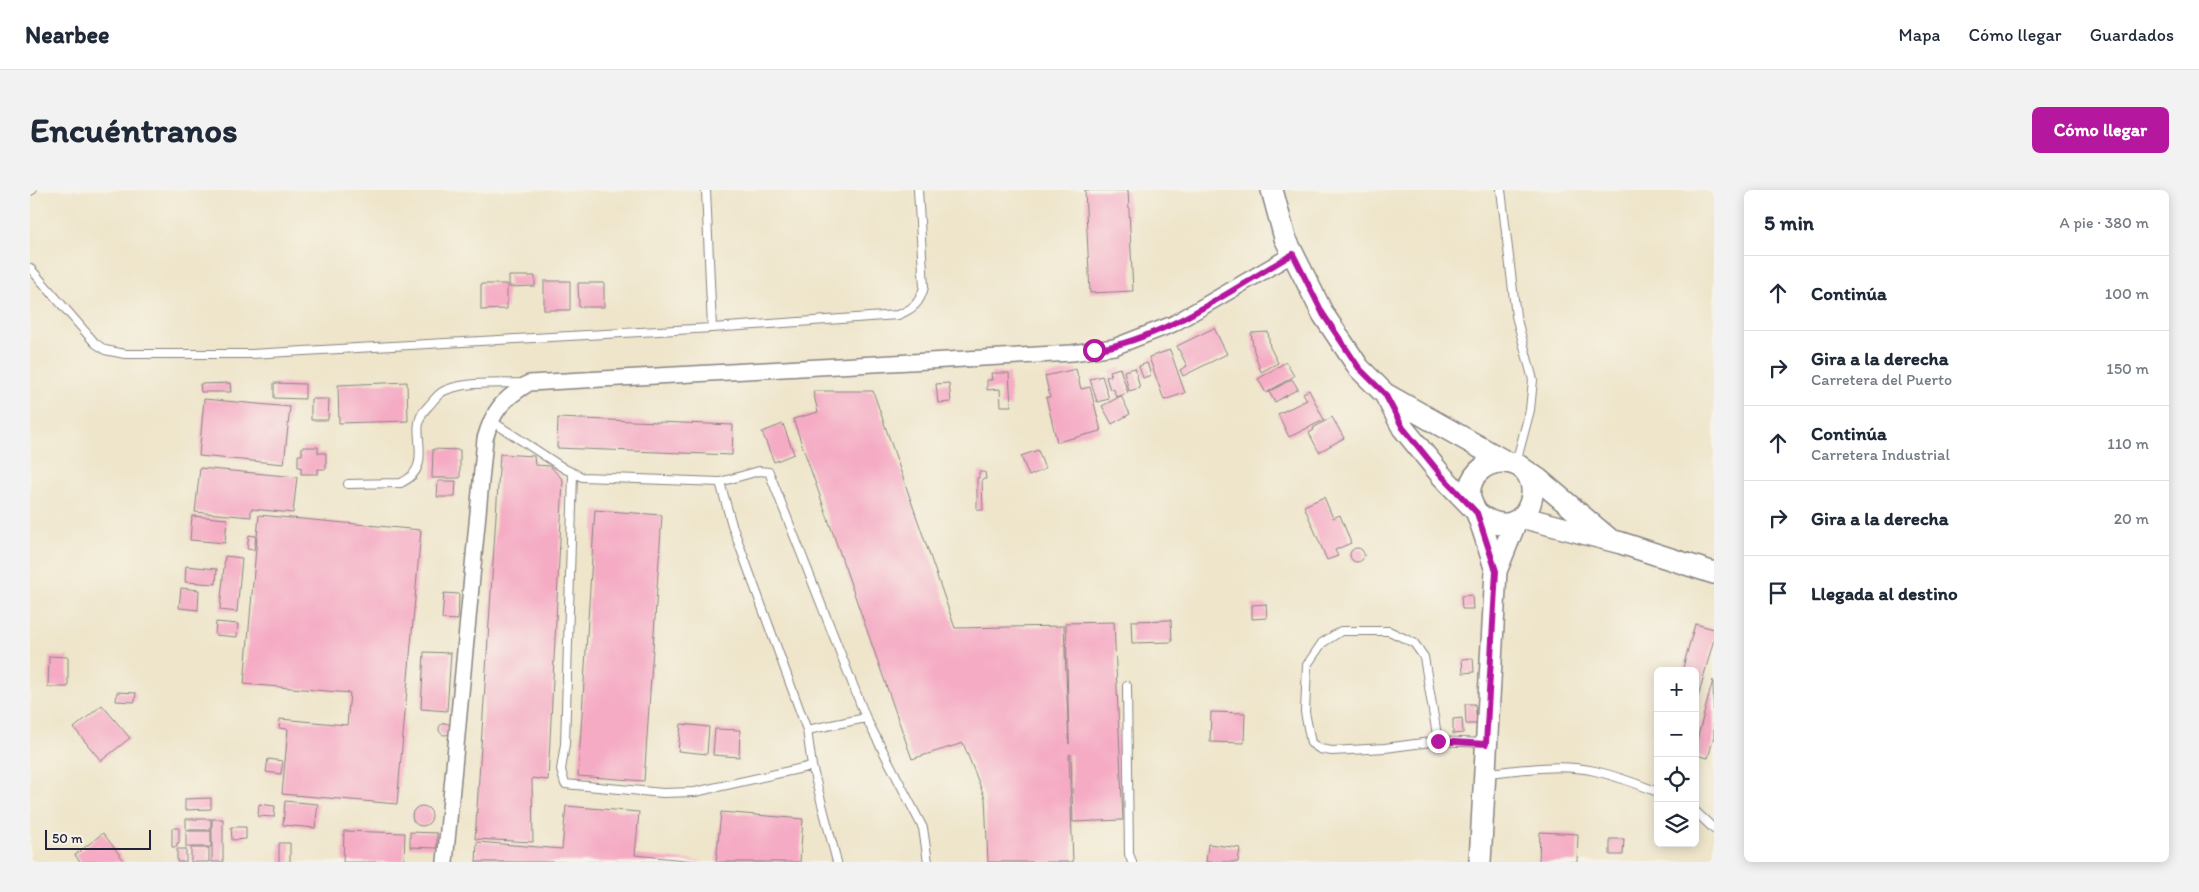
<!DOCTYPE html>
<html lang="es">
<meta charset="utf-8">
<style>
body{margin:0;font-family:Itim,sans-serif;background:#f2f2f3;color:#1f2937}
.controls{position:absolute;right:15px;bottom:15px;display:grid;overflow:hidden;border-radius:8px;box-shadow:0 2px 12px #0003}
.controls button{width:45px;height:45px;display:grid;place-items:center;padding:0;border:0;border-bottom:1px solid #e0e1e3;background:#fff;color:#1f2937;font:25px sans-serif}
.scale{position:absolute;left:15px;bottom:12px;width:106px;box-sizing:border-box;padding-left:5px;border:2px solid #22223b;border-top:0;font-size:14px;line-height:18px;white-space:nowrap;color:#22223b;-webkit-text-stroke:4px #f7f3e8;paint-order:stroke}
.stop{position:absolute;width:15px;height:15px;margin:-11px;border:4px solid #b5179e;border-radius:50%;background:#fff}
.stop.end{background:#b5179e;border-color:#fff;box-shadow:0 1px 5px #0008}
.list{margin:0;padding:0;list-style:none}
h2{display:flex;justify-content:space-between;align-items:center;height:65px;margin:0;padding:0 20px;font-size:21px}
h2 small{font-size:16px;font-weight:400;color:#747a83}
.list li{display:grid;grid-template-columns:32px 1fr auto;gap:15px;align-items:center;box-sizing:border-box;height:75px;padding:0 20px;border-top:1px solid #e0e1e3}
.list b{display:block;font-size:19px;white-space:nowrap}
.list p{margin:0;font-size:16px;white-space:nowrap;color:#747a83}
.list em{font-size:16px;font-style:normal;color:#747a83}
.icon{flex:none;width:28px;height:28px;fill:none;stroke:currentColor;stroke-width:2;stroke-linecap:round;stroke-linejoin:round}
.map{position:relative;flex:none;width:1684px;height:672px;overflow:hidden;border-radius:8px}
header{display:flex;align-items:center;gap:30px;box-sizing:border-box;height:70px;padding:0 25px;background:#fff;border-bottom:1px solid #e0e1e3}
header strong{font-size:24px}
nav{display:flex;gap:28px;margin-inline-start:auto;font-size:18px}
.intro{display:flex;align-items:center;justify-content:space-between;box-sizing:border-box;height:120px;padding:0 30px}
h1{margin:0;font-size:35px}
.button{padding:12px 22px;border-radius:8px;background:#b5179e;color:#fff;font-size:18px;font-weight:700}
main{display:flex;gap:30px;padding:0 30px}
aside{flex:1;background:#fff;border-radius:8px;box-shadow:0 2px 12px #0003}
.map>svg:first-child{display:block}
.building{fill:#f5abc4}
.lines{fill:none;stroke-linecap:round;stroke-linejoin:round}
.service-casing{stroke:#888482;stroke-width:10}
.minor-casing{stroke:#888482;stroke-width:18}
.secondary-casing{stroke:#888482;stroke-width:24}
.service{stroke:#fff;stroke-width:8}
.minor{stroke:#fff;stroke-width:15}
.secondary{stroke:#fff;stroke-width:21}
.route{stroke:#b5179e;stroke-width:6}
</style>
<header>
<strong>Nearbee</strong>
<nav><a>Mapa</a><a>Cómo llegar</a><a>Guardados</a></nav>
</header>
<div class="intro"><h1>Encuéntranos</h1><a class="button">Cómo llegar</a></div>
<main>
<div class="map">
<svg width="1684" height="672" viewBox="0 0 1684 672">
<rect width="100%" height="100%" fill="#f7f3e8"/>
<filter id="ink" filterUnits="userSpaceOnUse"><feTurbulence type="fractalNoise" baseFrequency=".02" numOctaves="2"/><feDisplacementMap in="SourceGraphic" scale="10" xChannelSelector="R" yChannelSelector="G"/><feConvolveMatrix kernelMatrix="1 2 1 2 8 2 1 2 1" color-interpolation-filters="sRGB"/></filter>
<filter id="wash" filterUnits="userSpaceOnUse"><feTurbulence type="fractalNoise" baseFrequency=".0096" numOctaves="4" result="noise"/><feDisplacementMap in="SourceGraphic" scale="20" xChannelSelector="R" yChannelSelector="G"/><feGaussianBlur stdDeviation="1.12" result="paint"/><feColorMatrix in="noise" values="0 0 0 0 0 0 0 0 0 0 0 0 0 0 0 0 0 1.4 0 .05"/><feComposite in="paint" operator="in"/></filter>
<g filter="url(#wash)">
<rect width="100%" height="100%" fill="#eee5ca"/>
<g id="blocks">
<!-- building -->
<path class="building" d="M1055,0H1098L1103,101L1060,103Z
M479,86H505V96L479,97Z
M514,91H540V120H514Z
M548,93H574V117H549Z
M451,94H477V119L451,120Z
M1184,138L1197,164L1153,186L1150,180L1157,176L1147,156Z
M1238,142L1240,157L1248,173L1231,182L1224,161L1221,143Z
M1140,160L1155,203L1134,210L1119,167Z
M1256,172L1264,186L1236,203L1228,189Z
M1117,173L1121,185L1113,188L1109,176Z
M1090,178L1098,203L1086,207L1084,199L1080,200L1076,187L1081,186L1080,181Z
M1105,178L1110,198L1099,201L1094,181Z
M1046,179L1051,199L1060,197L1071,241L1027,252L1016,207H1020L1015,186Z
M961,183H979L981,216H971L970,199L957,200V190H962Z
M1072,186L1079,209L1067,212L1060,189Z
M1262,189L1268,199L1245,212L1239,202Z
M377,192L378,231L309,233L308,195Z
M200,193L201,202H171L170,194Z
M244,193L275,194V209L244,208Z
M919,193L921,212L908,213L906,194Z
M1279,200L1294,230L1259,247L1248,224L1277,210L1273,203Z
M783,201H843L925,438L1034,436L1039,554L1036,433L1084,432L1093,630L1043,632L1041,564L1039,565L1043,672H958L955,608L933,553L882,569L763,229L788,222Z
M1091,206L1100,224L1082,234L1072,216Z
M174,209L260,217L254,274L169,266Z
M281,209H299L298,230H281Z
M1302,227L1314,248L1289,262L1279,243L1284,240L1283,238Z
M528,228L703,235L702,265L527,258Z
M753,234L764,264L744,272L732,242Z
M272,257H288V263H296V279H288V284H271V277H268V265H272Z
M403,259L430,260V288H402Z
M1008,260L1015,279L999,286L991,266Z
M470,264L504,266L505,275L520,276L533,290L518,590L502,588L503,652L445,649Z
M170,278L267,287L263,323L221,319V327L165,322Z
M949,282H955L956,289H952L953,320H947V288H949Z
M408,291H426L425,307H407Z
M1294,307L1303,328L1310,325L1321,353L1305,360L1308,366L1297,370L1274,316Z
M565,320L632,325L614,591L548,586Z
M229,325L391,340L367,614L252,604L258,539L249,538L250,529L317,535L320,503L214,494Z
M162,326L197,329L195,353L160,350Z
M219,345L226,346L224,360L217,359Z
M1320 365a7 7 0 1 1 14 0a7 7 0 1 1-14 0Z
M195,366L212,368L207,422L190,420Z
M156,376L187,379L186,394L155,392Z
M151,398L169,400L168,420L149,418Z
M414,403L429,404L428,430L412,429Z
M1442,405L1443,419H1432L1431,406Z
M1236,414L1237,428L1222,429V415Z
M1141,430L1142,452L1102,453L1101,431Z
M186,432L208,434L207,447L185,445Z
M1665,434L1684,439V449L1666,514L1665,481H1652Z
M394,462L421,463L417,521L391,519Z
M19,466L38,467V497H18Z
M1443,468L1444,482L1433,483L1432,469Z
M1683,490L1684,546L1678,568L1665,565V557Z
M87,502L106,503L105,512L86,511Z
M1435,514H1445L1447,534H1436Z
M72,515L100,548L71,571L44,538Z
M1181,522L1215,523L1214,553L1180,552Z
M1432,528L1433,543L1423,544V529Z
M409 539a6 6 0 1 1 12 0a6 6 0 1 1-12 0Z
M651,534L679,537L677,564L648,561Z
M685,539L710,540L709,567L683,565Z
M238,569L253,571L251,584L236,582Z
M181,608V619L155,620V609Z
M255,611L288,614L285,638L253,635Z
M229,614L245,616L244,627L228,626Z
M382 626a10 10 0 1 1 20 0a10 10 0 1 1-20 0Z
M536,616L609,622L605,665L675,672H446L447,652L532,659Z
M691,622L773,629L770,672H686Z
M156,629H181V640H156Z
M182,629H193V672H182Z
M201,637H216V649L202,650Z
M142,638H149V653H147V657H142Z
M156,641H181V657H156Z
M314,641L375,643L374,672H313Z
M380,642L407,643V658L380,657Z
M1510,642L1548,644L1547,672H1509Z
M73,643L95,672H50L45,665Z
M1580,649H1594L1593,665H1580Z
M249,653H260V672H249Z
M1178,654L1210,658L1208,672H1176Z
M161,658H179V672H161Z
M147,659H156V672H147Z"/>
</g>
</g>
<g filter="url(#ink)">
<use href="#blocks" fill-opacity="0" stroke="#888482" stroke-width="1"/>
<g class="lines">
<!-- service casing -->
<g class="service-casing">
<path id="service" d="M676,0L682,138
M1471,0L1486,126L1503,190L1500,220L1486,273
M0,1L2,0
M0,78L65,153L75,160L95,164H221L682,138L868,125C883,119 890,113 894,97L888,0
M460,230L535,279L552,287L690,292L702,335L777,540L782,576L807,672
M543,283L535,554L531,580L535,594L633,603L665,602L782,576
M690,292L729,281L739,282L836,528L893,638L898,672
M318,294L371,293C405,277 380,244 392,224C394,220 399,216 402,212C406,207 410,202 416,200C440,191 469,194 494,193
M1097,496L1099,664L1102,672
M777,540L836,528
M1408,551L1394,467L1384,453L1359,441H1311L1292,453L1277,475L1275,522L1281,553L1290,559L1302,561L1355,558L1408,551L1454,553
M1456,583C1491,580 1530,573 1565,581C1586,586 1608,594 1628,602
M1665,621L1684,639"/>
</g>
<!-- minor casing -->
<g class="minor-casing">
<path id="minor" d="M415,672L455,249C463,220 473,209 499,193L1042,163L1084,157L1143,134L1263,64"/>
</g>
<!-- secondary casing -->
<g class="secondary-casing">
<path id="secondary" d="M1242,0L1255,48L1293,124L1329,178L1355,204L1476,272
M1355,204L1373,238L1412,286L1445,320
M1493,279L1508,289L1578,348
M1447,323C1501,365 1525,274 1474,272C1454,271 1437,287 1440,308C1441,314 1446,320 1448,326C1455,344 1460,362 1466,381
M1491,327L1591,353L1684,383
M1450,672L1466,381L1486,331"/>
</g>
<!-- service -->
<use href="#service" class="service"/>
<!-- minor -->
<use href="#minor" class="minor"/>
<!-- secondary -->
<use href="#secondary" class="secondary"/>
</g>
</g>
<g class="lines" filter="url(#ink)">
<!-- route -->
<path class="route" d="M1064,160C1137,148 1200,100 1263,64L1293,124L1329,178L1355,204L1373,238L1412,286L1447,323L1466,381L1456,554L1408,551"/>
</g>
</svg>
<div class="controls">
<button>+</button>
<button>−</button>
<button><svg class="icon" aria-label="locate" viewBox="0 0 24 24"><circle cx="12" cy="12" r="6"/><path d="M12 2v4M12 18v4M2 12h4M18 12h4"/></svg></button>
<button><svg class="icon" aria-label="layers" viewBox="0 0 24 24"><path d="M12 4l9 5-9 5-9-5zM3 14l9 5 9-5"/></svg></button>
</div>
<div class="scale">50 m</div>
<div class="stop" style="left:1064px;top:160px"></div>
<div class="stop end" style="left:1408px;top:551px"></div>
</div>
<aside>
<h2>5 min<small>A pie · 380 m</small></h2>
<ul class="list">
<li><svg class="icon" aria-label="ahead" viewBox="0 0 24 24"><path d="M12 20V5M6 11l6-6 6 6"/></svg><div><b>Continúa</b></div><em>100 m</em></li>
<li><svg class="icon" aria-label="right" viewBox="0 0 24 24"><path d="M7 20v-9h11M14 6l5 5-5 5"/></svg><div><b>Gira a la derecha</b><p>Carretera del Puerto</p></div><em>150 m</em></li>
<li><svg class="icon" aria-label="ahead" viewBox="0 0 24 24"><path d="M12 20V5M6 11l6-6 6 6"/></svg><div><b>Continúa</b><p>Carretera Industrial</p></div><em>110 m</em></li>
<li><svg class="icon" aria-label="right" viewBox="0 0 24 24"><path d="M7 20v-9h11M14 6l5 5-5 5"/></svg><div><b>Gira a la derecha</b></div><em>20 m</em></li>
<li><svg class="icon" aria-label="arrive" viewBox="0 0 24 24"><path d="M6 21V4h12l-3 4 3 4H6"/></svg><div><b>Llegada al destino</b></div></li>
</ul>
</aside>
</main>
